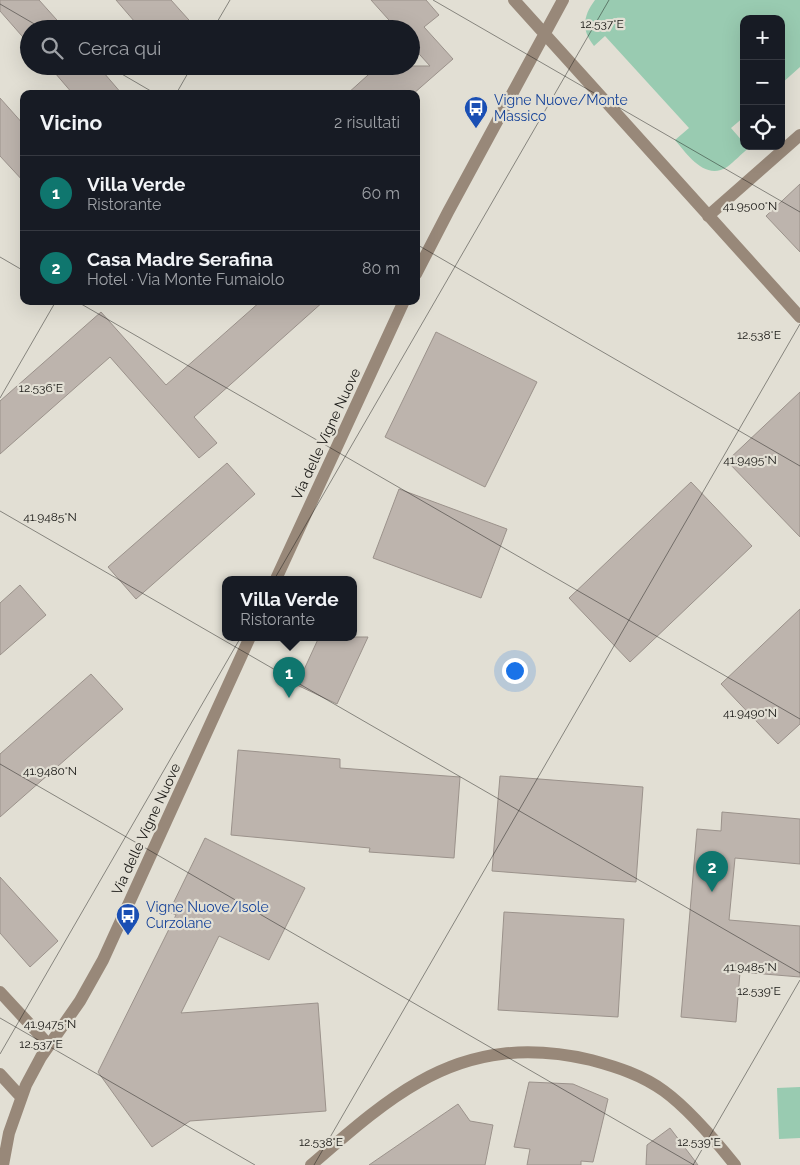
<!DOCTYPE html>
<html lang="it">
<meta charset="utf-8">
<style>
body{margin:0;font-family:Raleway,sans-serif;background:#242831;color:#f1f3f6}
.controls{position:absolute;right:15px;top:15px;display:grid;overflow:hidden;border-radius:10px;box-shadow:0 5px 20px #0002}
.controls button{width:45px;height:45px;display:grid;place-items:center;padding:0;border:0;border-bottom:1px solid #363941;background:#171b24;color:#f1f3f6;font:25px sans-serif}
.you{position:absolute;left:514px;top:670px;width:18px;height:18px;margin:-12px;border:4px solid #fff;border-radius:50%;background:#1a73e8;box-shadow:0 0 0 8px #1a73e833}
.badge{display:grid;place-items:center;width:32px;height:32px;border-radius:50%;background:#0f766e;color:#fff;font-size:16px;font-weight:700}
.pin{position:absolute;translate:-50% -41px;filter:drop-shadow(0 1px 2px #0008)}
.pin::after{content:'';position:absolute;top:26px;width:18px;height:15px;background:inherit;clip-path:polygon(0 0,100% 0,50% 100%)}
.popup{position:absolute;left:222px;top:576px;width:135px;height:65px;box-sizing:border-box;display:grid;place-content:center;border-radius:10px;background:#171b24;filter:drop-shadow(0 1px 4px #0005);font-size:16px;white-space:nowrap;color:#9ea1a6}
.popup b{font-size:19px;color:#f1f3f6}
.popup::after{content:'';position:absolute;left:50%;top:100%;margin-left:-10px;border:10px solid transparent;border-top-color:#171b24}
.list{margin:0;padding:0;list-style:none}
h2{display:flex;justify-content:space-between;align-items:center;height:65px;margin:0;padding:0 20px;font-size:21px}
h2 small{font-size:16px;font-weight:400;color:#9ea1a6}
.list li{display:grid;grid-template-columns:32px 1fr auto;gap:15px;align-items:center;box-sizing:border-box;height:75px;padding:0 20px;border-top:1px solid #363941}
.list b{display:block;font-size:19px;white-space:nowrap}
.list p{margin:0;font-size:16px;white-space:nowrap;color:#9ea1a6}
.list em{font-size:16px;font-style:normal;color:#9ea1a6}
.icon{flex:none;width:28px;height:28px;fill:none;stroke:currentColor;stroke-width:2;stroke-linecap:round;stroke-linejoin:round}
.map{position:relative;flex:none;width:800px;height:1165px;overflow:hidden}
.search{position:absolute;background:#171b24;box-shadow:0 5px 20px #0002;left:20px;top:20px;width:400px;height:55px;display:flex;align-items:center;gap:12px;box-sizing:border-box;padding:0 18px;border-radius:28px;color:#9ea1a6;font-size:19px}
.panel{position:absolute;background:#171b24;box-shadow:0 5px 20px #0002;left:20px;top:90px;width:400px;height:215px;border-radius:10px}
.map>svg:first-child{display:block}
.green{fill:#99cbb1}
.building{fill:#bdb4ad;stroke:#9b928b}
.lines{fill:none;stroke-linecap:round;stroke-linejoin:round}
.minor{stroke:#988879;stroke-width:12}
.ticks{fill:none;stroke:#171613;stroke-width:1;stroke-opacity:0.45}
.labels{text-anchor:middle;stroke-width:4.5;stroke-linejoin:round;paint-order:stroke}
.transit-label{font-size:14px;fill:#164399;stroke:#e2dfd4;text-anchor:start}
.street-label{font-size:14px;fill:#171613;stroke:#e2dfd4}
.ticks-label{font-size:12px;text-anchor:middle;fill:#171613;stroke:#e2dfd4;stroke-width:4.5;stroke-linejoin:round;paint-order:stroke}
</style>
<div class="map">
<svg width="800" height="1165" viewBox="0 0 800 1165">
<rect width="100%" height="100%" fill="#e2dfd4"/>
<!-- green -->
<path class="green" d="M595,0H800V67L781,84V19H744V117L731,128L744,143V146L749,148C741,154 734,162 727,167C705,181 687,154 675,140L689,128L605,36L594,46C581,30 583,16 595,0Z
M800,1087V1138L779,1139L777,1088Z"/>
<!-- building -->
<path class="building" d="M0,0H39L65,29H29V44L0,11Z
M116,0H171L197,29H141Z
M371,0H426L439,15L424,27L453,59L413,94H347L378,66H430L411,45V29H397Z
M49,66H98L122,94H73Z
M0,98L24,125V182L0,156Z
M800,184V252L766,216Z
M261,301H324L194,417L217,443L199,458L110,357L0,454V401L101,312L166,385Z
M436,332L537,382L485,487L385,437Z
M800,392V537L727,461Z
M227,463L255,494L136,599L108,567Z
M691,482L752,546L630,662L569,598Z
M399,489L507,529L481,598L373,558Z
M20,585L46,615L0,655V603Z
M800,609V724L778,744L721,684Z
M319,637H368L337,704L297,685Z
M91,674L123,709L0,817V754Z
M238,750L340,759V768L460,777L454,858L369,852L370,848L231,835Z
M500,776L643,787L636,882L492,871Z
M722,812L800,819V864L735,858L729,920L800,926V977L740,972L736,1022L681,1017L697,829L721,831Z
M205,838L305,888L269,960L219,936L181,1013L318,1003L326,1111L190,1121L152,1147L98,1072L176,915L169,912Z
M0,877L58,941L30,967L0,933Z
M504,912L624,919L618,1017L498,1010Z
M529,1082L573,1084L608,1099L593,1162L581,1161V1165H527L530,1149L514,1147Z
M458,1104L470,1121L493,1125L485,1165H369Z
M670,1128L698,1165H646L647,1145Z"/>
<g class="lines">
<!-- minor -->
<path class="minor" d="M514,0L800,317
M708,216L800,135
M416,274L448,212L563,0
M276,579L404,301
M0,992L49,1045
M0,1074L21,1097
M3,1165L9,1133L26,1085L41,1057L80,1001L103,960L250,637
M311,1165C345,1136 380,1104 419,1082C475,1050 530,1046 591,1060C617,1067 642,1075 664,1091C690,1110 715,1140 735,1165"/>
</g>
<!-- ticks -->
<path class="ticks" d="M433,0L800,212M0,4L43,29M213,29L230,0M108,66L156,94M176,94L192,66M416,244L800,466M0,257L24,271M76,301L800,719M0,398L56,301M0,511L800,973M0,764L694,1165M0,1018L255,1165M0,1054L609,0M314,1165L800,324M693,1165L800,980"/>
<!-- icons -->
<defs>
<g id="bus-pin" transform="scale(1.25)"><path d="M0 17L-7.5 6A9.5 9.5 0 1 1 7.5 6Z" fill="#1a4fb4" stroke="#e2dfd4"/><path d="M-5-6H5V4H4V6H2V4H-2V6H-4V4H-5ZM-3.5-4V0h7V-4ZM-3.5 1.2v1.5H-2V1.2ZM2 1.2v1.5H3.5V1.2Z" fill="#fff"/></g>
</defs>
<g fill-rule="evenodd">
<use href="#bus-pin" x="476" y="108"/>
<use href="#bus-pin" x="128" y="915"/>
</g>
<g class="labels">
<!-- transit labels -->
<g class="transit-label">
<text x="494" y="105">Vigne Nuove/Monte<tspan x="494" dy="16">Massico</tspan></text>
<text x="146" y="912">Vigne Nuove/Isole<tspan x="146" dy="16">Curzolane</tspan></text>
</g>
<!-- street labels -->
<g class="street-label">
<text transform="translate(326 434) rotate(-65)" y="5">Via delle Vigne Nuove</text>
<text transform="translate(146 829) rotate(-65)" y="5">Via delle Vigne Nuove</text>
</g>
</g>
<g class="ticks-label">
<text x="602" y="28">12.537°E</text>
<text x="750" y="210">41.9500°N</text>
<text x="759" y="339">12.538°E</text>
<text x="41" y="392">12.536°E</text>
<text x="750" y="464">41.9495°N</text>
<text x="50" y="521">41.9485°N</text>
<text x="750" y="717">41.9490°N</text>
<text x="50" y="775">41.9480°N</text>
<text x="750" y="971">41.9485°N</text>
<text x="759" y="995">12.539°E</text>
<text x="50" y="1028">41.9475°N</text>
<text x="41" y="1048">12.537°E</text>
<text x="321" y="1146">12.538°E</text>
<text x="699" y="1146">12.539°E</text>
</g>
</svg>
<div class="controls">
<button>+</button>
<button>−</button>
<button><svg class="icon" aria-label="locate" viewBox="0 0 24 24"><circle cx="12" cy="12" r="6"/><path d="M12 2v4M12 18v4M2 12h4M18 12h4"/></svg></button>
</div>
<div class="you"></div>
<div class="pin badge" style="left:289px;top:698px">1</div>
<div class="popup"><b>Villa Verde</b>Ristorante</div>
<div class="pin badge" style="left:712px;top:892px">2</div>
<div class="search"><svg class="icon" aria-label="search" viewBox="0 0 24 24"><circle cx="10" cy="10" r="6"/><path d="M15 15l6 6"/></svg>Cerca qui</div>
<section class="panel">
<h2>Vicino<small>2 risultati</small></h2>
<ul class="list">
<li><span class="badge">1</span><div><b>Villa Verde</b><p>Ristorante</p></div><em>60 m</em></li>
<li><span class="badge">2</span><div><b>Casa Madre Serafina</b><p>Hotel · Via Monte Fumaiolo</p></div><em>80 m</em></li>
</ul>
</section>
</div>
